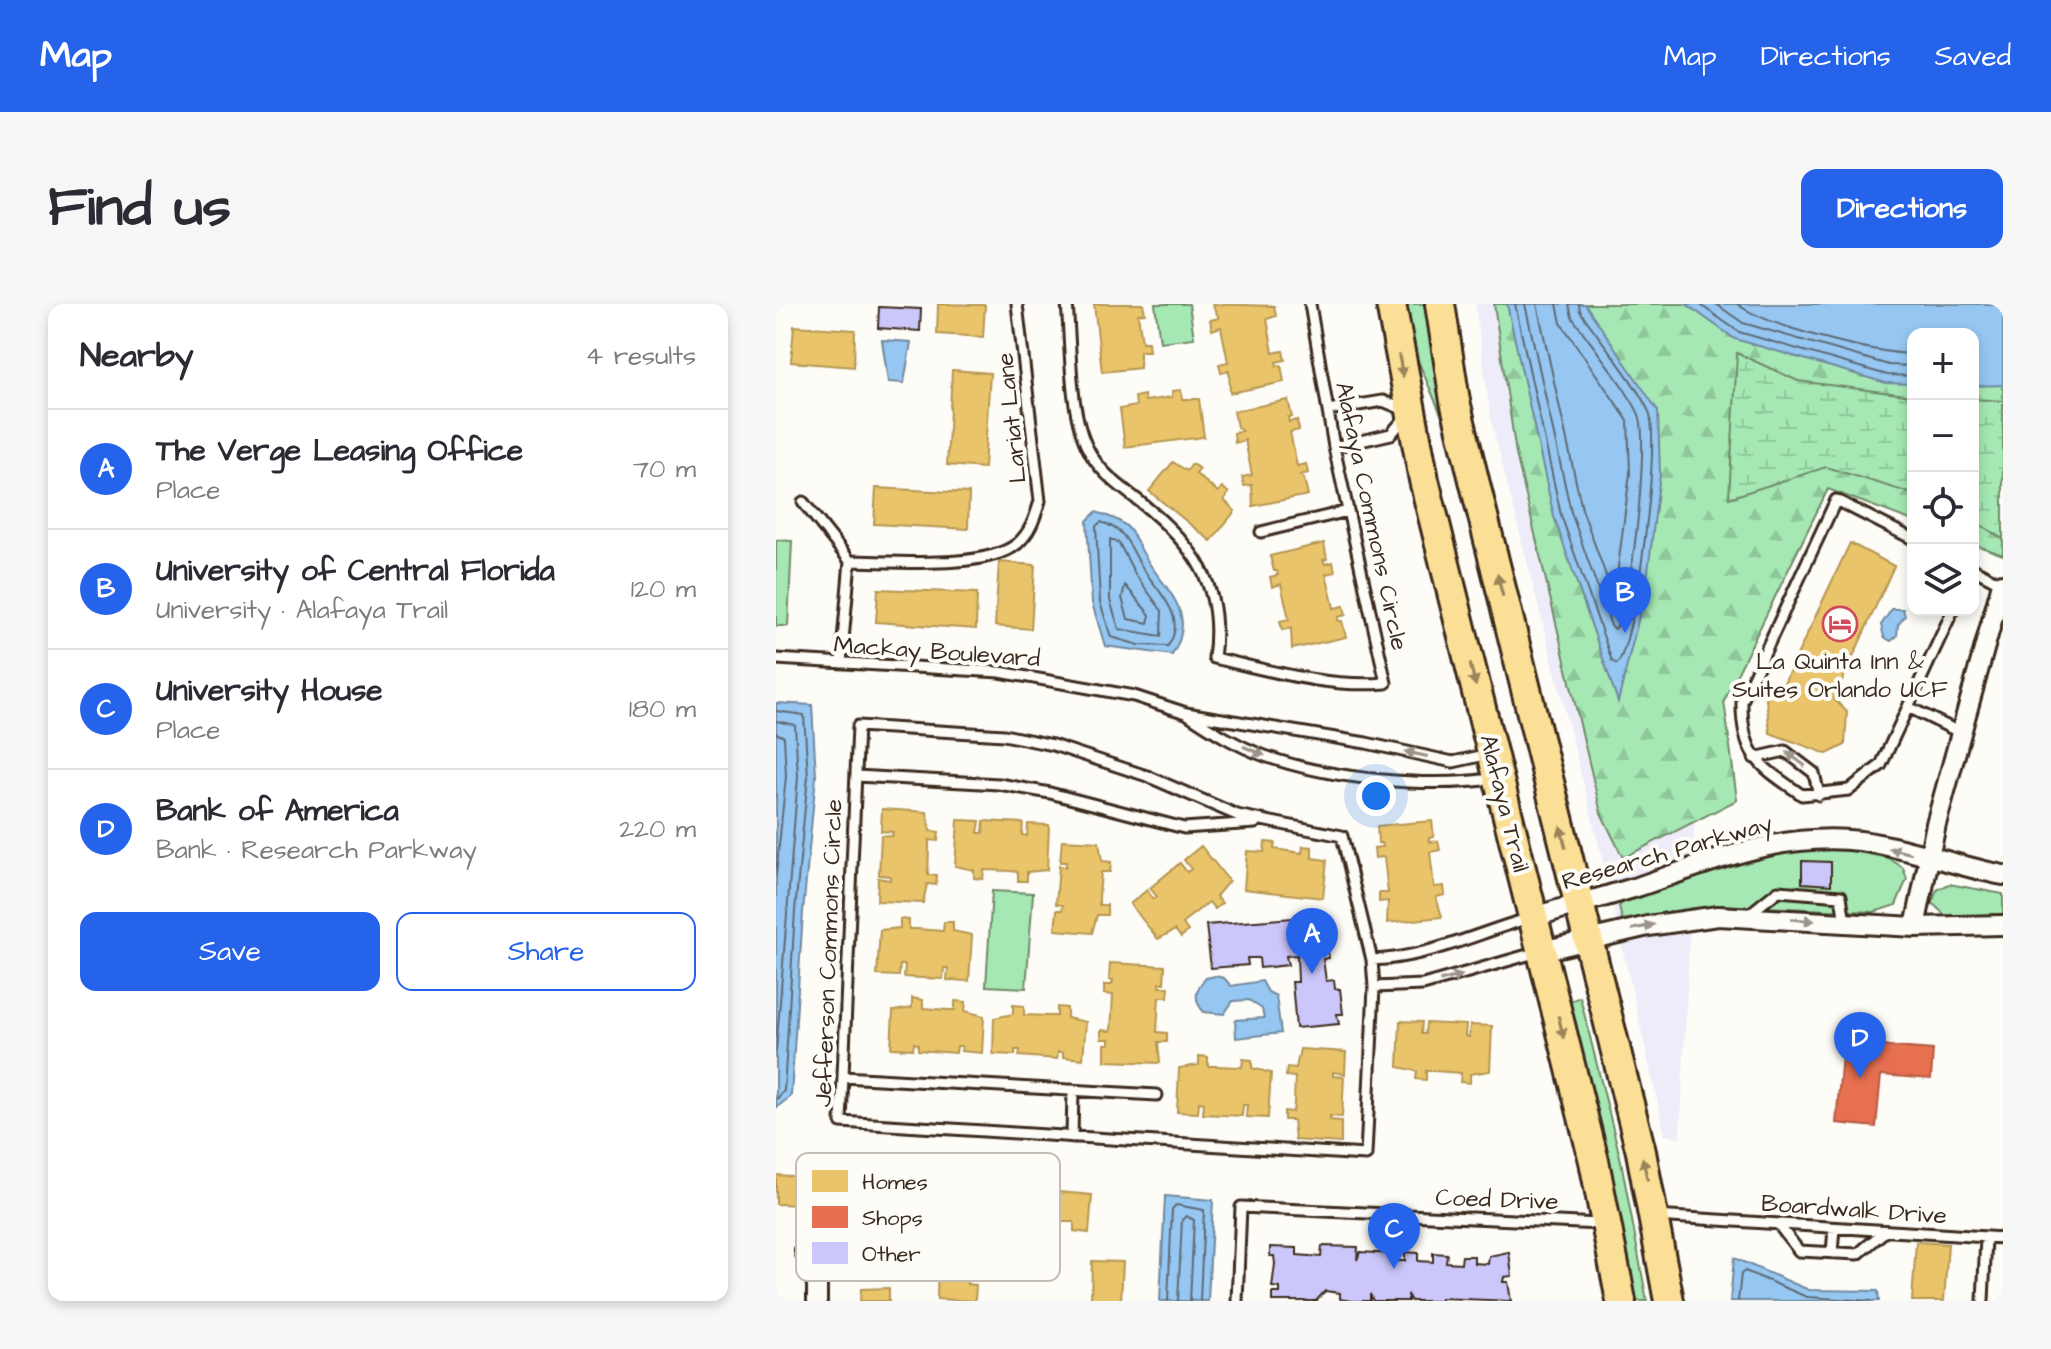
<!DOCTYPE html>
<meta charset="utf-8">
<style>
body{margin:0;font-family:"Architects Daughter",sans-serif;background:#f7f7f7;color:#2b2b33}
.controls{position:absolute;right:24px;top:24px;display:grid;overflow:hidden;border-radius:16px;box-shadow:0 4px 12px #0003}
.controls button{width:72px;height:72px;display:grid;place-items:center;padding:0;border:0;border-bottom:2px solid #e1e1e2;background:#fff;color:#2b2b33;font:40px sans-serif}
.you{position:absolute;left:600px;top:492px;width:28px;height:28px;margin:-20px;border:6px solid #fff;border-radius:50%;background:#1a73e8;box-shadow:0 0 0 12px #1a73e833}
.badge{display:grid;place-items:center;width:52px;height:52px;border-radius:50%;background:#2563eb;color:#fff;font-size:26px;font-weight:700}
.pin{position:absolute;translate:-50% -66px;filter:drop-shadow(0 2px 4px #0008)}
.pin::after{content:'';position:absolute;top:42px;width:28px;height:24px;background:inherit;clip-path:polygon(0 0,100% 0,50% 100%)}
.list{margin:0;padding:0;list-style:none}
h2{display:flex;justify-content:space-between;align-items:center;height:104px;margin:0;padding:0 32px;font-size:34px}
h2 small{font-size:26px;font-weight:400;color:#7c7c81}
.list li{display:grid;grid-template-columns:52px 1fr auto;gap:24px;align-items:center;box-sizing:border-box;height:120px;padding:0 32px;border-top:2px solid #e1e1e2}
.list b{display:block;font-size:30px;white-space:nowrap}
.list p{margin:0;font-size:26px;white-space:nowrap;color:#7c7c81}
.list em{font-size:26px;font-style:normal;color:#7c7c81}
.actions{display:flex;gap:16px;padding:24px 32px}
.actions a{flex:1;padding:18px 0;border:2px solid #2563eb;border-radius:16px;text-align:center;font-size:28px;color:#2563eb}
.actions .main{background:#2563eb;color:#fff}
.icon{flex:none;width:44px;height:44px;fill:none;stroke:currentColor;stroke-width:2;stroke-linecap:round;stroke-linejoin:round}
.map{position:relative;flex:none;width:1227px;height:997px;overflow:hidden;border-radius:16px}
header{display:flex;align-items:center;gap:48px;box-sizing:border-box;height:112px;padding:0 40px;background:#2563eb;color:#fff}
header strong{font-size:38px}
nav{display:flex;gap:44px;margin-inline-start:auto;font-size:28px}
.intro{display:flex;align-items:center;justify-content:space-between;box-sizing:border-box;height:192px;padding:0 48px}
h1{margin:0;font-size:56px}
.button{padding:20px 36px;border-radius:16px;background:#2563eb;color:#fff;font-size:28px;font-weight:700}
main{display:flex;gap:48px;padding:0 48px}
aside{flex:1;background:#fff;border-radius:16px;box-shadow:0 4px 12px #0003}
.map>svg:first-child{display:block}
.built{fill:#eeecf8}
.grass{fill:#a5e8b3;stroke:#708968;stroke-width:2}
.forest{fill:url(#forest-firs);stroke:#708968;stroke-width:2}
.wetland{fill:url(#wetland-marsh);stroke:#708968;stroke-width:2}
.water{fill:#95c7f2;stroke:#71889d;stroke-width:2}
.homes{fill:#e9c46a;stroke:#b59653;stroke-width:2}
.shops{fill:#e76f51;stroke:#b35a42;stroke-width:2}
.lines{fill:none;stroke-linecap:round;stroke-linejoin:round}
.shore{stroke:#5f6973;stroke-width:2}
.building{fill:#ccc7fa;stroke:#3b2a1e;stroke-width:2}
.service-casing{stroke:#3b2a1e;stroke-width:15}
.minor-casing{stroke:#3b2a1e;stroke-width:24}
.primary-casing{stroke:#3b2a1e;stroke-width:34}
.service{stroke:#fdfcf7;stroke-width:9}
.minor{stroke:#fdfcf7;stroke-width:18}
.primary{stroke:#fbdf96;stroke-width:28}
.oneway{fill:#9b845a}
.oneway2{fill:#9c938a}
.labels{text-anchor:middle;stroke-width:8;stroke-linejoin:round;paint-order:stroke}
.street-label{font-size:24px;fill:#3b2a1e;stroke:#fdfcf7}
.poi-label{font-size:24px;fill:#3b2a1e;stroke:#fdfcf7}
.key{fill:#fdfcf7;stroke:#c3bdb6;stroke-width:2}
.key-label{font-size:22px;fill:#3b2a1e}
</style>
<header>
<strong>Map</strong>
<nav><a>Map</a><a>Directions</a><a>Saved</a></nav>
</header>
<div class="intro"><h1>Find us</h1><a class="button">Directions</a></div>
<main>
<aside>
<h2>Nearby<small>4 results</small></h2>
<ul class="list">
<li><span class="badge">A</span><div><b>The Verge Leasing Office</b><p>Place</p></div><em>70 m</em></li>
<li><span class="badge">B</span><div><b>University of Central Florida</b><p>University · Alafaya Trail</p></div><em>120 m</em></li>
<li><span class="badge">C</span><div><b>University House</b><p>Place</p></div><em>180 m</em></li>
<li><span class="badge">D</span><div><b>Bank of America</b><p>Bank · Research Parkway</p></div><em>220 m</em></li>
</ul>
<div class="actions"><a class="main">Save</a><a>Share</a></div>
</aside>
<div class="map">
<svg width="1227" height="997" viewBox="0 0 1227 997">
<defs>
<pattern id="forest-firs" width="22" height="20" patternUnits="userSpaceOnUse" patternTransform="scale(2)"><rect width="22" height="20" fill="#a5e8b3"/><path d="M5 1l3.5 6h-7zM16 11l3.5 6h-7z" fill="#8fc79a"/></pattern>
<pattern id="wetland-marsh" width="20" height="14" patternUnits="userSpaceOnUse" patternTransform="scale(2)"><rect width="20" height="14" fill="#a5e8b3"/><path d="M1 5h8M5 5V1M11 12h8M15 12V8" fill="none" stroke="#8fc79a"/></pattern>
</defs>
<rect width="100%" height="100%" fill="#fdfcf7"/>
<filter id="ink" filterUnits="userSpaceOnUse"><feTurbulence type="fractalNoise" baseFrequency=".0125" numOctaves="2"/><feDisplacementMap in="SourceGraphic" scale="16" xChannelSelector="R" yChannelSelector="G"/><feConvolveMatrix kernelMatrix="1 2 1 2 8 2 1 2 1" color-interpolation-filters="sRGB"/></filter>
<g filter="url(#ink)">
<!-- built -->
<path class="built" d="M699,0H943L904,834L889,831L823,541L715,116Z"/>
<!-- grass -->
<path class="grass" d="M379,0H413L418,34L384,38Z
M630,0H651L670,122L637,45Z
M0,236L16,237L12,322H0Z
M1071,546L1113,554L1127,564L1131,575L1120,601L1098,608L944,601L854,616L846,615L843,603L847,598L1000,547Z
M1173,580L1227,590V610L1170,612L1156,599L1161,586Z
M216,587L257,589L250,684L210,682Z
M804,693L845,857L871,997H859L834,858L794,697Z"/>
<!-- forest -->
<path class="forest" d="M718,0H1227V251L1197,240V30H1137V217L1052,185L948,397L961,496L847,554L825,509L740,150Z"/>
<!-- wetland -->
<path class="wetland" d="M961,49L1022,77L1137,92V190L1050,163L953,194Z
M1197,95L1227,97V235L1197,216Z"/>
<!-- water -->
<path class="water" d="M731,0H809L882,107L884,170L870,284L842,398L778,213Z
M910,0H1227V81L1197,82V30H1137V80L1110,79L959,35Z
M106,36L135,38L128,79L112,78Z
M320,208C363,221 353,230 375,262C396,292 420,313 396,351L329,342L316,299L311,217Z
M1116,305H1127L1129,312L1122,321L1121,332L1115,337L1108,333L1105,321Z
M0,399L36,401L40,472L27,608L15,792L0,804Z
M439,672L448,674L455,682L486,677L492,688L500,692L505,729L460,734L459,716L488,714L486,705L473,696L457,697L448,710L428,708C417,696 419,686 430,674Z
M389,892L437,896L432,997H384Z
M958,954L1033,986L1102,987L1103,997H954Z"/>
<!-- homes -->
<path class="homes" d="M162,0L209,1L207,33L161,30Z
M318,0H367L369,9L362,10L366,38H372L373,47H364V64L326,68Z
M436,0L498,2L500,12L491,15L497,49L507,47L509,56L500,58L501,62L505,61L508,78L454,89L453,67L445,69L443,60L452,58L445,23L436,26L434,16L443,14Z
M18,22L79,26L78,63L15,58Z
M176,66L214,69L208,164L171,161Z
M405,86L406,95H423L428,133L349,143L344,105L360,102L359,93L368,91L369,97L396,93V87Z
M512,96L516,113H512L513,118L521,116L523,126L514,128L521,162L530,160L532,169L524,171L528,175L532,191L477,202L476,181L468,182L466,173L476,171L469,136L459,139L458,129L466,127L461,123L458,107Z
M397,158L411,167L416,160L424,165L420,170L442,188L446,183L453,189L448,196L459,207L435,237L373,187Z
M100,184L193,189L192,225L98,220Z
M548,239L551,255L547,256L549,260L557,258L559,268L550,270L558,304L568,302L570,311L562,313V317H566L570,333L516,345L515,324L506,326L504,317L513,315L505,280L496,283L494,273L502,271L501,267H498L494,252Z
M1074,239L1118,262L1058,395L1071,408L1069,441L1051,450L994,429L990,395L996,378L1007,381Z
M223,258L259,261L255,325L219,322Z
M102,285L201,289L200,325L100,318Z
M106,505L151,508L154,527L163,528L162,537L153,536V544L152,571H161L160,581L151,580L147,599L101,597L102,574L114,576V572L103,571L105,531L116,532L117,528L105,527Z
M182,516L204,517L202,529H207L208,517L247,519L246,531L251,532L252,520L273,521L271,566L251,568V577H242V568L234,567L208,566L207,575L198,574V566L179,562Z
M656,517L658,533L653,534L654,538L662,537L664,546L654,548L658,583L668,582L669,591L660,593L666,613L611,619L612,597L603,598V589H612L608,553L599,554L598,544L607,543L606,539H602L601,522Z
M286,536L323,538L326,557L335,558L334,568H325L323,593V601H331V611H321L316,629L279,626L281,606H286L287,601L280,600L283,562L290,563V558H284Z
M489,538L499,539L498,545L526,549L527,542L536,543V554L551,556L547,594L468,585L471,547L488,548Z
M425,542L453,577L440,592L446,599L439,605L433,598L412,614L407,620L412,627L405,633L399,626L382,635L354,600L371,586L377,595L381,593L374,584L404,559L411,568L415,565L408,556Z
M124,615L133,616V625H141L167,627L168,618H177V627L196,631L193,677L171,676L172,664H168L167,675L128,673L129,661H124L123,672L101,671L104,626L124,624Z
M334,659L389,662L388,679H384V683H393L392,693H383L381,728L391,729V738H382L384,759L329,757V740H333V735H325V726L335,727L337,691L328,690V681H336L337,676H333Z
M136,694L147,696V704L172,706H179V697L190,698L189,707L208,712L206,749L185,747L186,742H181L180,749L142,746V740L138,739L137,745L115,744L117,707L136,704Z
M237,701L248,702V711L273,712H281V703L291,704V714L310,718L307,755L287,753V748H282L281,755L243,752L244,746H239V751L217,750L218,714L237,710Z
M624,717L646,718L645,730H649L650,719L690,721L689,732L693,733L694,721L716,722L714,767L694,770V779L684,778L685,769L658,767H650V776L640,775L641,767L622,763Z
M524,745L570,748L569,770L557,768V772L568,773L566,813L554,812V816L565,817V839L519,836L517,816H508V807L517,808L518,799L519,773L510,772L511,763L520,764Z
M423,752L432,753V762H440L466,763L467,755L476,756V764L495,769L492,814L470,813L471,801H467L466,812L427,810L428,799L423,798L422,809L401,808L403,764L423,761Z
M0,871L31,873L30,901L0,900Z
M271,887L316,891L313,929L298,927V918H285V927L269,925Z
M1140,938L1172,940L1168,997H1136Z
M162,951L193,952L191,980L200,981L199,997L161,995Z
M316,957L347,958L345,997H315Z
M113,984V997H84L85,985Z"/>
<!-- shops -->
<path class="shops" d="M1068,727L1104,730L1106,742L1157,746L1155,775L1105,771L1100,823L1060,819Z"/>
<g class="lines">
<!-- shore -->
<path class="shore" d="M739,0L785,211L836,357L841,360C860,337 885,138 873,108C862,82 822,33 804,7L803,0
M749,0L795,208L835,322L839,325C856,305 872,143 864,114C860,96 809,32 796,13L793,0
M761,0L806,205L833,280L837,282L840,279L854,169L852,117L785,19L781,0
M923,0L963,28L1111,71L1137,72
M940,0L967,19L1113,61L1137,62
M961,0C992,23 1097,49 1137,50
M325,218C351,226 353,242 366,263C380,286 413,312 392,342L363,341L335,333L324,298L320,222Z
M334,235L343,239L359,270L386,307L385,332L343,325L334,296Z
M349,281L374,311L372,319L352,315L346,294Z
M0,407L28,411L32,472L19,607L8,787L0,796
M0,417L19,421L22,472L0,748
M0,429L8,433L10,472L0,572
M392,997L396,905L400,901L428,906L424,997
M402,997L406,916L410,912L418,916L414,997
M962,997L965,970L969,967L1031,993L1095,997"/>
</g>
<!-- building -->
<path class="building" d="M103,3L145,5L144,27L102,24Z
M1026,557L1055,558V581L1026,579Z
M543,612L544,626H549L553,654L547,655L550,677L558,676L559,685H564L567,710H561L563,720L520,724L516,678H522L521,651L510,652L512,661L484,664L483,654H471L472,661L435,664L430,621Z
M546,942L582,943L581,956L584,948L619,950L621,957H629V948L642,949V957L657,958V949L671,950L670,958L685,959L686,952H698V959L712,960L713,952L733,948L736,972L728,973L727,978H732L735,997L665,994V997H635L632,992V997H597L594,990V997H576L564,995V989L549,987L540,997H496V989H504V984L496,983L499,960L498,952H494V943L521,944V951L545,953Z"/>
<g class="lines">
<!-- service casing -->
<g class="service-casing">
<path id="service" d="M291,0C295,41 293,110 312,145C323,168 344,182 363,197C418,241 448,280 438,354C496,367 551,384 610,379L558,143L534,0
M552,106L607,97L634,108L615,130L558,143
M27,198L74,257L65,359
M485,228L572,207
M1137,235L1060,196L966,397C965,452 984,462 1026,491L1073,486L1105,461L1177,306
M74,257C117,257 208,266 241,240C255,228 259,213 264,197L241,0
M1197,265L1226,280
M0,355L224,368L358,392L410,409L590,439L677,458L714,450
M1132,403L1185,429
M413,411C437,427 461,442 489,452C553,475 654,485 721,474
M82,422L228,431L277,441L371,472L461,511L566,532L596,656L598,683L590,851L65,818Z
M978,454L1009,447L1038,469L1043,491
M80,472L223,480L274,489L408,524L479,519
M972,611L1002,587L1065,592L1069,619
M596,656C655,653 698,630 754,614
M598,683L647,681L762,648
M67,773L381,791
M296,833L297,786
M879,912L1227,934
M1002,920L1023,947L1082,950L1109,927
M1056,949L1058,924
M461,997L465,903L824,920
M1207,997L1210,934"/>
</g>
<!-- minor casing -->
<g class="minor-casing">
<path id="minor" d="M758,613C793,602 829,593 864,582C937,557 1004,528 1084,537C1132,543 1179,562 1227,571
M1139,623L1160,520L1226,280
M766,647L872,622L942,612L1139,623L1227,621
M29,947L41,980V997"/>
</g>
<!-- primary casing -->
<g class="primary-casing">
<path id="primary" d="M615,0L648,176L818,857L845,997
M664,0L679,97L697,172L865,848L893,997"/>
</g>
<!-- service -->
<use href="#service" class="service"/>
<!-- minor -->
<use href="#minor" class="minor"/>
<!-- primary -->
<use href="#primary" class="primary"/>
</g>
<!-- one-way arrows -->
<defs><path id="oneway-solid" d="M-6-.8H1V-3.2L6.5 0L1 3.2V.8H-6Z" transform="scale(2)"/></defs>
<g class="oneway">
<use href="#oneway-solid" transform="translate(625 62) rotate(79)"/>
<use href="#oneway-solid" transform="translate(724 281) rotate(-104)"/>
<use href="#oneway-solid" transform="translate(697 371) rotate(76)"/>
<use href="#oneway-solid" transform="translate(787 533) rotate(-104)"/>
<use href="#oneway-solid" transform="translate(785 723) rotate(76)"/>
<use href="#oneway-solid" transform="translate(869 865) rotate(-103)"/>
</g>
<g class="oneway2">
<use href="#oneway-solid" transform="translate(478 447) rotate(23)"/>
<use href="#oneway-solid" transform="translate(640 450) rotate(-168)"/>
<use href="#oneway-solid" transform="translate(1020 455) rotate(-143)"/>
<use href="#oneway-solid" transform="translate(1124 547) rotate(-167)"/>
<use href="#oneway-solid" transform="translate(1027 616) rotate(4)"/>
<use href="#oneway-solid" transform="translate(867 623) rotate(-12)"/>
<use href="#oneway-solid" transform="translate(675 674) rotate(-15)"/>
</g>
</g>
<!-- icons -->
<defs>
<g id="hotel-ring" transform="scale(1.8)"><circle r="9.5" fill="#fdfcf7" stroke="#d1495b" stroke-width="1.5"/><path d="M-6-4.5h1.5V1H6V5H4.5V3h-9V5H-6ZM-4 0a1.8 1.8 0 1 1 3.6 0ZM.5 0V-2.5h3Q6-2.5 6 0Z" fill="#d1495b"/></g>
</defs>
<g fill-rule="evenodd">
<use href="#hotel-ring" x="1064" y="320"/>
</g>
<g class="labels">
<!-- street labels -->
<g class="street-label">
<text transform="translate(235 114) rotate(-96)" y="8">Lariat Lane</text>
<text transform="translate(596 212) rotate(78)" y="8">Alafaya Commons Circle</text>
<text transform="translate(161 347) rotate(4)" y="8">Mackay Boulevard</text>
<text transform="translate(729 499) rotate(76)" y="8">Alafaya Trail</text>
<text transform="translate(891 548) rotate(-16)" y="8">Research Parkway</text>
<text transform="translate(52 649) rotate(-88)" y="8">Jefferson Commons Circle</text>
<text transform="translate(721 895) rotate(2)" y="8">Coed Drive</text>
<text transform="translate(1078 905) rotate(4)" y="8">Boardwalk Drive</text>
</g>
<!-- poi labels -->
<g class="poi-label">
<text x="1064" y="365">La Quinta Inn &amp;<tspan x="1064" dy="28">Suites Orlando UCF</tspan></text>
</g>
</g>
<!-- legend -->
<rect x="20" y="849" width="264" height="128" rx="12" class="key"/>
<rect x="36" y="866" width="36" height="22" fill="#e9c46a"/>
<rect x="36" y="902" width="36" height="22" fill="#e76f51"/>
<rect x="36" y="938" width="36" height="22" fill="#ccc7fa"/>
<g class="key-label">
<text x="86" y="885">Homes</text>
<text x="86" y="921">Shops</text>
<text x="86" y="957">Other</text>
</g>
</svg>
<div class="controls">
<button>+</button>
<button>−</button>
<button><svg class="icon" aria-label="locate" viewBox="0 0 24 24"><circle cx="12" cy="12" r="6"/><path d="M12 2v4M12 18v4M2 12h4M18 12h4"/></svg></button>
<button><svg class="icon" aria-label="layers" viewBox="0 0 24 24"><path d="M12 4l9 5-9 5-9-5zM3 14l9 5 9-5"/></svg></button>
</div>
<div class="you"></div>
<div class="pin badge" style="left:536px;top:670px">A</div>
<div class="pin badge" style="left:849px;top:329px">B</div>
<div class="pin badge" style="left:618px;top:965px">C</div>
<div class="pin badge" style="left:1084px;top:774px">D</div>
</div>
</main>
